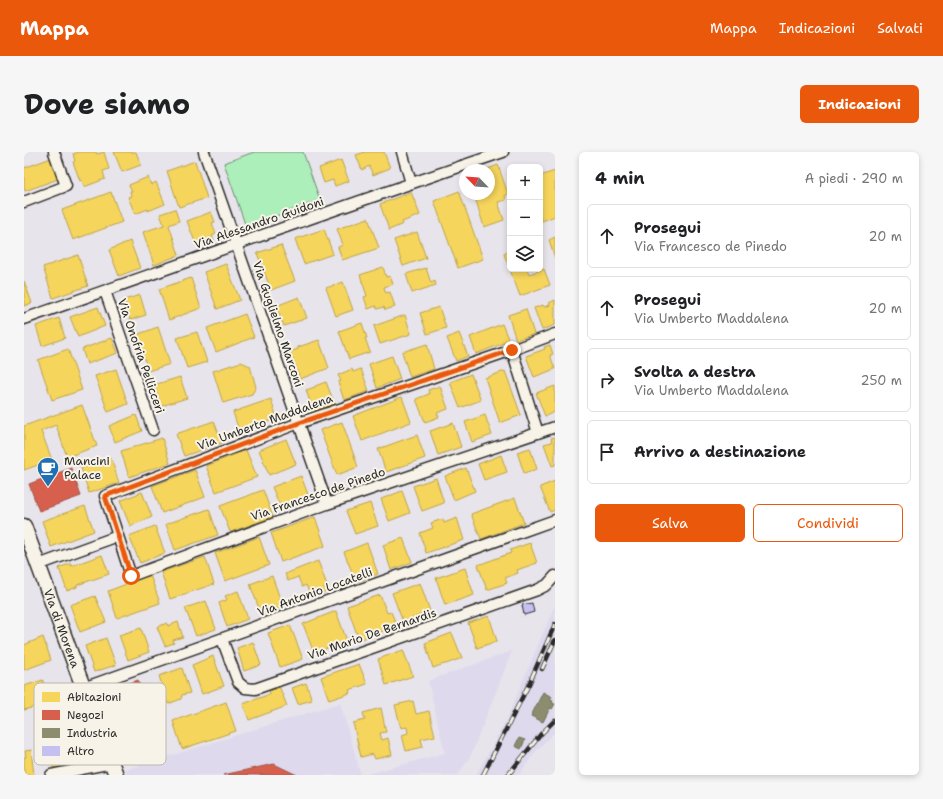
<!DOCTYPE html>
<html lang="it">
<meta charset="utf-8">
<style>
body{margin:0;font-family:"Shantell Sans",sans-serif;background:#f6f6f6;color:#202124}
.controls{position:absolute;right:12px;top:12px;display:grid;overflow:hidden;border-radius:6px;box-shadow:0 2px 6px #0003}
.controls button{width:36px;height:36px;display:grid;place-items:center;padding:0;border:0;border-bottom:1px solid #e0e0e0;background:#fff;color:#202124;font:20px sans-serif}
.compass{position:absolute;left:435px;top:12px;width:36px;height:36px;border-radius:50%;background:#fff;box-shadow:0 2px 6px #0003;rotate:295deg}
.stop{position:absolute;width:12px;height:12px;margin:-9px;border:3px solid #ea580c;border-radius:50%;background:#fff}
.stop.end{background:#ea580c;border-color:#fff;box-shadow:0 1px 4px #0008}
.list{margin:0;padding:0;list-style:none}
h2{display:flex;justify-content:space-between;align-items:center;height:52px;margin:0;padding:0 16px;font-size:17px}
h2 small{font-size:13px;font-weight:400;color:#757577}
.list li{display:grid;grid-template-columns:26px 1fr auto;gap:12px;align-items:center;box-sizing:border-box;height:64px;margin:0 8px 8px;padding:0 8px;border:1px solid #e0e0e0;border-radius:6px}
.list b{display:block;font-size:15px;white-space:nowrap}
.list p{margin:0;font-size:13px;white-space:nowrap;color:#757577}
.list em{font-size:13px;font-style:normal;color:#757577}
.actions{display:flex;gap:8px;padding:12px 16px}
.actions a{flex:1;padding:9px 0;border:1px solid #ea580c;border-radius:6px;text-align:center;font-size:14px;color:#ea580c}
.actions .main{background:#ea580c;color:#fff}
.icon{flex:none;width:22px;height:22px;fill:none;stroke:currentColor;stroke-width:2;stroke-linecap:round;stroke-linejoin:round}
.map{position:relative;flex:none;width:531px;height:623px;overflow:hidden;border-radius:6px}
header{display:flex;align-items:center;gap:24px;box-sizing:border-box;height:56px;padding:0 20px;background:#ea580c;color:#fff}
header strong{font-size:19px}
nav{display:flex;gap:22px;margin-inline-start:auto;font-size:14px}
.intro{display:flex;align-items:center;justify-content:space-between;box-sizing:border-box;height:96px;padding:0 24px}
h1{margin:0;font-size:28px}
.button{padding:10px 18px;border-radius:6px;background:#ea580c;color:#fff;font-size:14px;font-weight:700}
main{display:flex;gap:24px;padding:0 24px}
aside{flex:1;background:#fff;border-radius:6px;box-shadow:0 2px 6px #0003}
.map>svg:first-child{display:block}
.built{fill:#ded9ed}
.green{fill:#acefba;stroke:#6c8d72}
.homes{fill:#f6d55c;stroke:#b9a24d}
.shops{fill:#d6604d;stroke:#a35043}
.industry{fill:#8c8c6e;stroke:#6f6f5a}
.building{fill:#c5c0f2;stroke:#2b2b2b}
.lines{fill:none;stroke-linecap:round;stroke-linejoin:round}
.street-casing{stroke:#2b2b2b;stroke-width:13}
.secondary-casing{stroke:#2b2b2b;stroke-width:17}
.street{stroke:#f7f3e8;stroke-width:10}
.secondary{stroke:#f7f3e8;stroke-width:14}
.rail-casing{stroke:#2b2b2b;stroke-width:4.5}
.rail{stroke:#f7f3e8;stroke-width:3;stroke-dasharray:9;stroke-linecap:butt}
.route{stroke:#ea580c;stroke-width:5}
.labels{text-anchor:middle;stroke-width:4;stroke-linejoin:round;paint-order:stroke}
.street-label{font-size:12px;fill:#2b2b2b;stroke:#f7f3e8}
.poi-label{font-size:12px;fill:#2b2b2b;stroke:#f7f3e8;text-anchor:start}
.key{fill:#f7f3e8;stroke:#bab7af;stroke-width:1}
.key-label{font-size:11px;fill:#2b2b2b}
</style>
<header>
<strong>Mappa</strong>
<nav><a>Mappa</a><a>Indicazioni</a><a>Salvati</a></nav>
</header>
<div class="intro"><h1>Dove siamo</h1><a class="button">Indicazioni</a></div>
<main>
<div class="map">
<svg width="531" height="623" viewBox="0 0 531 623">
<rect width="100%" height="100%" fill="#e8e4eb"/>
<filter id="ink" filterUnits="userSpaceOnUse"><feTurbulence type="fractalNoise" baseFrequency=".025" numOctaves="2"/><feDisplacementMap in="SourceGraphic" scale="8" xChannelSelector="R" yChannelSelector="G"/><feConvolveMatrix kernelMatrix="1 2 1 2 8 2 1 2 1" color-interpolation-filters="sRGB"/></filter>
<g filter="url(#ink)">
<!-- built -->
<path class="built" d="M531,453V580L512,599L495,623H452L482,569Z
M488,499L447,603L434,623H340L421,601L404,529Z
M316,551L337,623H104L101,618Z"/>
<!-- green -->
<path class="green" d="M230,0H279L296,48L222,75L200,11Z"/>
<!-- homes -->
<path class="homes" d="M55,0H72L73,2L80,0L85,17L79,19L81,27L60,35L58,28L56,29L49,10L51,9L49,2Z
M90,0H112L117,13L98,20Z
M341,0H360L366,16L349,23L345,14L338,18L332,3Z
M27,6L34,27L1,39L0,35V16Z
M317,8L325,29L311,34L309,28L300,31L295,16Z
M171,9L183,46L155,55L143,19Z
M474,13L484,42L481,44L482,48L474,50L480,68L460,75L450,42H465V18H461Z
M531,19V64L518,69L516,64V24Z
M124,25L127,33L132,30L141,52L124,59V57L111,62L104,45L107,44L106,39H108L105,33Z
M435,39L459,107L434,116L410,49Z
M87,40L98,70L49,88L38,58Z
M387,40L396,63L378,70L379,72L365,78L356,52Z
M151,57L155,69L145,73L155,103L130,113L119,80L140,73L136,62Z
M187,60L191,70L188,71L192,82L188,84L190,89L173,95L163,69Z
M344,66L355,96L318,108L314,95L319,93L313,77Z
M300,77L309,102L280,112L271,87Z
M393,80L402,106L379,114L370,88Z
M531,85V106L525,88Z
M106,89L116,116L95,124L85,98Z
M257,93L271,129L247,138L233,101Z
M486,97V117H503L505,122L520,117L526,133L496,144L480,102L484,100V98Z
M54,103L64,134L29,146L19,115Z
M202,112L216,148L193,157L180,120Z
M359,115L362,125L366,124L369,132L360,135L362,141L366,140L371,155L361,158L360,155L353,157L352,154L344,157L340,145L343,144L336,123Z
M402,116L407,131L411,129L412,133L388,141L382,122Z
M167,126L177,156L145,168L135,137Z
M0,129L8,151L0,154Z
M319,130L329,158L312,164L302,136Z
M116,143L122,163L106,168L100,148Z
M275,145L283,166L260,174L252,154Z
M531,148V173L518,178L510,156L519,153L520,155L526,153L525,151Z
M74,155L81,174L54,185L46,165Z
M415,155L422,176L403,182L396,161Z
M502,157L510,182L492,188L484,163Z
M221,162L230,185L192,200L183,176Z
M381,163L387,182L356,192L350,174Z
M35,166L41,186L18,194L12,174Z
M338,171L343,186H341L346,200L325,207L315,179Z
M478,172L485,189L452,202L446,185Z
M134,175L146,212L124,219L120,205H116L113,202L114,199L116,195L112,183Z
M173,180L183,210L163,216L153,186Z
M435,181L444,204L432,209L423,186Z
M88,186L94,201L63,212L58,197Z
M295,188L305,216L276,227L266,200L274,197V195Z
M403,192L410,217L386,225L378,200Z
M526,193L529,202L526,203L531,217L510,225L502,204L521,197L520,195Z
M44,197L58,238L28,248L14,208Z
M368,204L376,227L353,236L345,212Z
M217,210L226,214L232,235L228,242L199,251L189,219Z
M92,217L104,252L84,260L71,224Z
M328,217L329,220L337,217L345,239L320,248L314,230L317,229L314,223Z
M481,219L497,263L476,271L461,226Z
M447,222L457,248L436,256L426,230Z
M156,225L163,246L137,254L130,233Z
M302,230L311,253L288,261L284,250H286L282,238L291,235V234Z
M416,234L424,257L413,261L415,265L401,270L392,247L405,242L404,238Z
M531,234V260L521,264L512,241Z
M378,245L387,270L338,289L329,264Z
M247,247L253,267L215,279L209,260Z
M58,253L73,294L43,305L32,273L17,279L28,308L0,318V274Z
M112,263L118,279L91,290L85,274Z
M461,263L468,283L448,290L441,270Z
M190,269L198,291L160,304L152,282Z
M318,270L334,315L313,323L296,278Z
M429,271L437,295L414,303L406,279Z
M393,283L401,306L362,320L354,297Z
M531,285V313L528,314L520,292L528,290L527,286Z
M138,286L146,311L105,325L97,299Z
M262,287L272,312L245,323L235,298Z
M506,296L513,317L500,321L493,300Z
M222,298L233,325L192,340L182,314Z
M477,303L483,320L460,328L454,312Z
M87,306L95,331L65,341L57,316Z
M442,316L451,339L430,348L421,324Z
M171,318L181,345L138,361L128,334Z
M277,324L286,348L258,359L248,335Z
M412,326L420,351L398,359L389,334Z
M531,329V358L526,360L516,335Z
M239,338L249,365L206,380L196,354Z
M378,339L386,361L365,369L357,347Z
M118,340L128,365L106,374L96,349Z
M491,346L500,371L457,387L447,362Z
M346,351L354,374L331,382L322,359Z
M61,354L70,379L27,395L18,369Z
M185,357L194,383L151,398L142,372Z
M291,365L301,394L257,410L247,381Z
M433,366L440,388L402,401L396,381L409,376L407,371L419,367L420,371Z
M131,374L141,401L116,411L105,384Z
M235,385L245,413L201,429L191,401Z
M379,386L388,410L367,418L359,393Z
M343,391L354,422L332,430L320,400Z
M506,391L513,411L493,418L494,421L481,426L483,431L463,438L454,413L487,401L486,398Z
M78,403L85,422L53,433V435L43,439L35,416L47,411V414Z
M181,405L190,432L146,447L137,420Z
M294,409L303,433L300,435L302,440L291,444L290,441L286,443L282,433L278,435L274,425L264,429L261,422Z
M441,416L450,443L421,453L412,426Z
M126,423L136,451L93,466L84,439Z
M248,424L259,455L237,462L226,432Z
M396,431L406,459L379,470L368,441Z
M214,439L224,467L203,475L195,451L203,448L201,444Z
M356,443L363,461L367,460L373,474L335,488L323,454Z
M71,444L82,470L56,480L46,453Z
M182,449L192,477L172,484L161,456Z
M312,459L323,489L290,501L279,472Z
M465,464L473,489L453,496L444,471Z
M154,470L159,485L149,488L150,491L141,494L133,475L143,471L144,474Z
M266,473L279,507L256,515L244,481Z
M117,476L125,500L104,508L95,483Z
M428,481L438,506L422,512H420L409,516L401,491Z
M19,485L27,508L0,518V493Z
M82,486L92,513L70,520L61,494Z
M229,490L237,513L220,519L213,496Z
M379,498L389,524L362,533L354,507Z
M189,504L200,534L178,542L168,513Z
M335,512L343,532L325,538L326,541L305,548L297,525Z
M158,516L166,541L158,543L157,547L144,552L135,524Z
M19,528L26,551L0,558V534Z
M282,531L288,548L274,552L268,536Z
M255,534L263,554L225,568L219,552L246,542L245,538Z
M389,549L392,562L405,559L411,584L397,587L399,595L382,599L378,583L384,581L383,575L377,576L371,553Z
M202,550L212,579L158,597L149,569Z
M357,556L362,580L356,581L358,588L364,586L368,603L351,607L349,602L337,605L329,571L341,568L339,561Z
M59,591L63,608L29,616L25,598Z
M7,598L10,623H0V605H2L1,599Z"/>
<!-- shops -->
<path class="shops" d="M47,316L57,344L15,359L5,332Z
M114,528L127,565L89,579L76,542Z
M250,612L273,623H199Z"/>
<!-- industry -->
<path class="industry" d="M519,540L528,545L526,548L529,549L528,551L531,552L528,557L526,556L519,570L507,564Z
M495,586L501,588L497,597L491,594Z"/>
<!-- building -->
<path class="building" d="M508,451L510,460L500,463L498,453Z"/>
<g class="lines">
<!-- street casing -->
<g class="street-casing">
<path id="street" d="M180,0L303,352
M378,0L387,31
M0,50L42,34L30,0
M81,139L129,278
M0,167C160,111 319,54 479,0
M488,198L514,281
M94,384L107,424L303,352L531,275
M14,413L94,384L81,344L275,271L488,198L531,182
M198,487L214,530L221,536L231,537L513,438L523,433L531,424
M59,536L531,368
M27,623L88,611"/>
</g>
<!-- secondary casing -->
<g class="secondary-casing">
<g id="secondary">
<path id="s1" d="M0,374L55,524L92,623"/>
</g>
</g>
<!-- street -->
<use href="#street" class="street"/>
<!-- secondary -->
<use href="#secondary" class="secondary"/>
<!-- rail casing -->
<g class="rail-casing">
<path id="rail" d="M518,517L531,488
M459,623L505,532L531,472
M484,623L517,582L531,568"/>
</g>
<!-- rail -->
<use href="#rail" class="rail"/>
</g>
</g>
<g class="lines" filter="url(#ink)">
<!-- route -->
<path class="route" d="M107,424L81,344L275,271L488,198"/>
</g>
<!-- icons -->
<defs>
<g id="cafe-pin" transform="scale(1.15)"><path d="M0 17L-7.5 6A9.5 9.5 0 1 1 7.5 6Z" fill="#1f6fb2" stroke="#f7f3e8"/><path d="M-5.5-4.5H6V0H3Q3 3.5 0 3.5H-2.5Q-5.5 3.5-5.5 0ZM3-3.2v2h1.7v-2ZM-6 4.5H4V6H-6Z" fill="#fff"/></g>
</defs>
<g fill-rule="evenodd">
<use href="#cafe-pin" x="24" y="316"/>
</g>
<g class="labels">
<!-- street labels -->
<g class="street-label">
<text transform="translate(235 71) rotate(-19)" y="4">Via Alessandro Guidoni</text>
<text transform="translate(254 172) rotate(71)" y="4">Via Guglielmo Marconi</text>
<text transform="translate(117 204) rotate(71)" y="4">Via Onofria Pellicceri</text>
<text transform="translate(241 270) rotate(-20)" y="4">Via Umberto Maddalena</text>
<text transform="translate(294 342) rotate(-19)" y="4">Via Francesco de Pinedo</text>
<text transform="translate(291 440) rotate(-20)" y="4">Via Antonio Locatelli</text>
<text dy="4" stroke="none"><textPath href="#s1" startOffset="109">Via di Morena</textPath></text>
<text transform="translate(348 482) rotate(-19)" y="4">Via Mario De Bernardis</text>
</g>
<!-- poi labels -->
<g class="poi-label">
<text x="40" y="313">Mancini<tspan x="40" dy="14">Palace</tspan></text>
</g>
</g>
<!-- legend -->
<rect x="10" y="531" width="132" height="82" rx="6" class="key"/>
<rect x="18" y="540" width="18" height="10" fill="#f6d55c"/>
<rect x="18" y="558" width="18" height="10" fill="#d6604d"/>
<rect x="18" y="576" width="18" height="10" fill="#8c8c6e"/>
<rect x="18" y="594" width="18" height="10" fill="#c5c0f2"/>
<g class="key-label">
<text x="43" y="549">Abitazioni</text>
<text x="43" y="567">Negozi</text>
<text x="43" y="585">Industria</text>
<text x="43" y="603">Altro</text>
</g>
</svg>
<div class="controls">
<button>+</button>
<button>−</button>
<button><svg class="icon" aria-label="layers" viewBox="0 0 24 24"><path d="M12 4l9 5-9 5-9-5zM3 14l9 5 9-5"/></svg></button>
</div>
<svg class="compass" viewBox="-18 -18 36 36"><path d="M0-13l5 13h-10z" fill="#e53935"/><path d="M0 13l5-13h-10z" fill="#757577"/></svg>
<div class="stop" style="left:107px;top:424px"></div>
<div class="stop end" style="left:488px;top:198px"></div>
</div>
<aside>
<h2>4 min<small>A piedi · 290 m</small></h2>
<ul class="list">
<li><svg class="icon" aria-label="ahead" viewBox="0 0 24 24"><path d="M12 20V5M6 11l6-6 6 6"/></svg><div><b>Prosegui</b><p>Via Francesco de Pinedo</p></div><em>20 m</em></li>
<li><svg class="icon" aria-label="ahead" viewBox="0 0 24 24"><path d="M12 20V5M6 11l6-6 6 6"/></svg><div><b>Prosegui</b><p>Via Umberto Maddalena</p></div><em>20 m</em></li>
<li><svg class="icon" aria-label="right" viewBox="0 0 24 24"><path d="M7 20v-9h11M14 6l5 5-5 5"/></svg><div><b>Svolta a destra</b><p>Via Umberto Maddalena</p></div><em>250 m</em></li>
<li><svg class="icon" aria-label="arrive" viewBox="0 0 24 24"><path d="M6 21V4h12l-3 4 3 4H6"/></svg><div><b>Arrivo a destinazione</b></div></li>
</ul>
<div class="actions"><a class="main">Salva</a><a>Condividi</a></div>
</aside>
</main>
